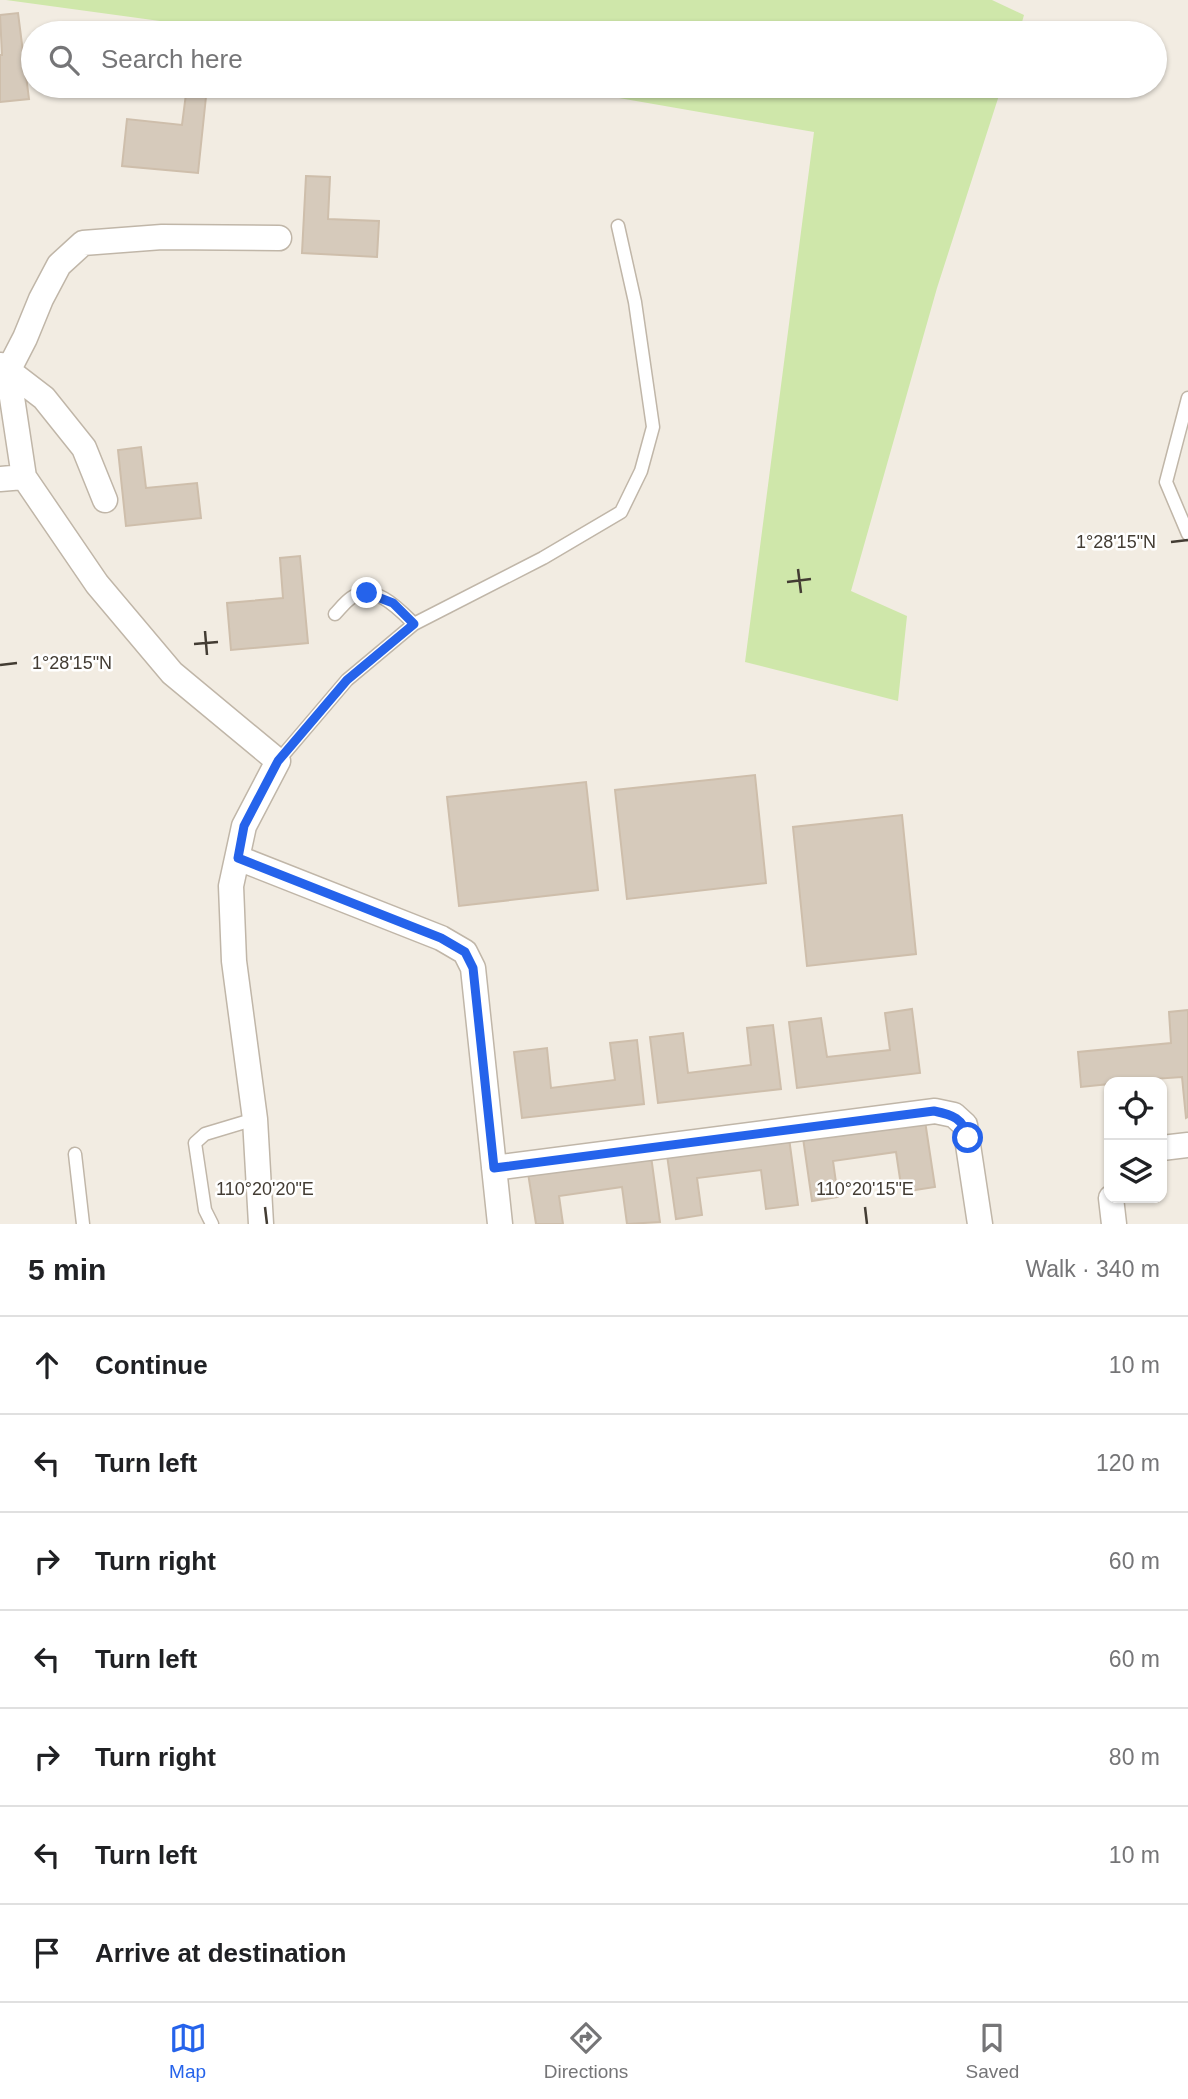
<!DOCTYPE html>
<meta charset="utf-8">
<style>
body{margin:0;font-family:Arial,sans-serif;background:#f6f6f6;color:#202124}
.controls{position:absolute;right:21px;bottom:21px;display:grid;overflow:hidden;border-radius:14px;box-shadow:0 2px 5px #0004}
.controls button{width:63px;height:63px;display:grid;place-items:center;padding:0;border:0;border-bottom:2px solid #e0e0e0;background:#fff;color:#202124;font:35px sans-serif}
.stop{position:absolute;width:21px;height:21px;margin:-16px;border:5px solid #2563eb;border-radius:50%;background:#fff}
.stop.end{background:#2563eb;border-color:#fff;box-shadow:0 2px 7px #0008}
.list{margin:0;padding:0;list-style:none}
h2{display:flex;justify-content:space-between;align-items:center;height:91px;margin:0;padding:0 28px;font-size:30px}
h2 small{font-size:23px;font-weight:400;color:#757577}
.list li{display:grid;grid-template-columns:46px 1fr auto;gap:21px;align-items:center;box-sizing:border-box;height:98px;padding:0 28px;border-top:2px solid #e0e0e0}
.list b{display:block;font-size:26px;white-space:nowrap}
.list em{font-size:23px;font-style:normal;color:#757577}
.icon{flex:none;width:38px;height:38px;fill:none;stroke:currentColor;stroke-width:2;stroke-linecap:round;stroke-linejoin:round}
.map{position:relative;flex:none;width:1188px;height:1224px;overflow:hidden}
.search{position:absolute;background:#fff;box-shadow:0 2px 5px #0004;left:21px;right:21px;top:21px;height:77px;display:flex;align-items:center;gap:18px;box-sizing:border-box;padding:0 24px;border-radius:38px;color:#757577;font-size:26px}
.sheet{height:777px;background:#fff}
nav{display:flex;justify-content:space-around;align-items:center;box-sizing:border-box;height:98px;border-top:2px solid #e0e0e0;background:#fff;font-size:19px;color:#757577}
nav a{display:grid;justify-items:center;gap:4px}
nav .on{color:#2563eb}
.map>svg:first-child{display:block}
.green{fill:#cfe7aa}
.building{fill:#d6cabb;stroke:#cebeab;stroke-width:2}
.lines{fill:none;stroke-linecap:round;stroke-linejoin:round}
.service-casing{stroke:#c0b6a8;stroke-width:15}
.minor-casing{stroke:#c0b6a8;stroke-width:27}
.service{stroke:#fff;stroke-width:12}
.minor{stroke:#fff;stroke-width:24}
.route{stroke:#2563eb;stroke-width:9}
.ticks{fill:none;stroke:#433c33;stroke-width:2.5}
.ticks-label{font-size:18px;text-anchor:middle;fill:#433c33;stroke:#fff;stroke-width:5;stroke-linejoin:round;paint-order:stroke}
</style>
<div class="map">
<svg width="1188" height="1224" viewBox="0 0 1188 1224">
<rect width="100%" height="100%" fill="#f2ece2"/>
<!-- green -->
<path class="green" d="M6,0H992L1024,15L1019,33H248Z
M550,86H1002L937,288L851,591L907,616L898,701L745,662L814,132Z"/>
<!-- building -->
<path class="building" d="M18,13L29,99L0,102V55H2L0,15Z
M187,86L207,87L198,173L122,166L127,119L182,125Z
M306,176L330,177L328,219L379,221L377,257L302,253Z
M141,447L146,488L197,483L201,518L126,526L118,450Z
M300,556L308,643L231,650L227,603L283,598L280,558Z
M755,775L766,883L627,899L615,790Z
M586,782L598,890L459,906L447,797Z
M902,815L916,954L807,966L793,827Z
M912,1009L920,1073L797,1088L789,1022L821,1018L827,1057L890,1050L885,1013Z
M1188,1010V1117L1186,1118L1182,1077L1109,1082V1084L1081,1087L1078,1052L1171,1043L1169,1012Z
M773,1025L781,1089L658,1103L650,1037L683,1033L688,1073L751,1065L747,1028Z
M637,1040L644,1104L522,1118L514,1052L547,1048L551,1088L615,1080L610,1043Z
M925,1121L935,1187L902,1192L896,1152L833,1161L838,1197L812,1201L803,1138Z
M789,1138L798,1205L766,1209L761,1170L697,1178L702,1215L676,1219L667,1155Z
M651,1156L660,1222L627,1224L622,1187L559,1196L563,1224H536L528,1173Z"/>
<g class="lines">
<!-- service casing -->
<g class="service-casing">
<path id="service" d="M1188,398L1166,482L1188,534
M335,614C340,609 345,602 351,598C374,582 399,609 414,624
M278,761L347,680L414,624L543,558L621,512L641,471L653,427L635,302L618,226
M75,1154L83,1224
M212,1224L205,1210L195,1143L205,1134L255,1119"/>
</g>
<!-- minor casing -->
<g class="minor-casing">
<path id="minor" d="M1,365L44,398L84,448L105,500
M0,479L24,477
M238,858L441,938L465,952L473,968L500,1224
M1162,1148L1188,1145
M494,1168L935,1111L954,1115L965,1125L980,1224
M1111,1198L1114,1224
M261,1224L255,1119L234,961L231,886L244,826L278,761L172,673L97,584L24,477L8,371L25,338L41,299L59,265L83,243L162,237L279,238"/>
</g>
<!-- service -->
<use href="#service" class="service"/>
<!-- minor -->
<use href="#minor" class="minor"/>
</g>
<g class="lines">
<!-- route -->
<path class="route" d="M367,593L393,603L414,624L347,680L278,761L244,826L238,858L441,938L465,952L473,968L494,1168L934,1111C953,1115 963,1118 968,1138"/>
</g>
<!-- ticks -->
<path class="ticks" d="M1171,542L1188,540M798,569L801,593M787,582L811,579M205,631L207,655M194,644L218,642M0,665L17,663M265,1207L267,1224M865,1207L867,1224"/>
<g class="ticks-label">
<text x="1116" y="548">1°28'15"N</text>
<text x="72" y="669">1°28'15"N</text>
<text x="265" y="1195">110°20'20"E</text>
<text x="865" y="1195">110°20'15"E</text>
</g>
</svg>
<div class="controls">
<button><svg class="icon" aria-label="locate" viewBox="0 0 24 24"><circle cx="12" cy="12" r="6"/><path d="M12 2v4M12 18v4M2 12h4M18 12h4"/></svg></button>
<button><svg class="icon" aria-label="layers" viewBox="0 0 24 24"><path d="M12 4l9 5-9 5-9-5zM3 14l9 5 9-5"/></svg></button>
</div>
<div class="stop" style="left:968px;top:1138px"></div>
<div class="stop end" style="left:367px;top:593px"></div>
<div class="search"><svg class="icon" aria-label="search" viewBox="0 0 24 24"><circle cx="10" cy="10" r="6"/><path d="M15 15l6 6"/></svg>Search here</div>
</div>
<section class="sheet">
<h2>5 min<small>Walk · 340 m</small></h2>
<ul class="list">
<li><svg class="icon" aria-label="ahead" viewBox="0 0 24 24"><path d="M12 20V5M6 11l6-6 6 6"/></svg><div><b>Continue</b></div><em>10 m</em></li>
<li><svg class="icon" aria-label="left" viewBox="0 0 24 24"><path d="M17 20v-9H6M10 6l-5 5 5 5"/></svg><div><b>Turn left</b></div><em>120 m</em></li>
<li><svg class="icon" aria-label="right" viewBox="0 0 24 24"><path d="M7 20v-9h11M14 6l5 5-5 5"/></svg><div><b>Turn right</b></div><em>60 m</em></li>
<li><svg class="icon" aria-label="left" viewBox="0 0 24 24"><path d="M17 20v-9H6M10 6l-5 5 5 5"/></svg><div><b>Turn left</b></div><em>60 m</em></li>
<li><svg class="icon" aria-label="right" viewBox="0 0 24 24"><path d="M7 20v-9h11M14 6l5 5-5 5"/></svg><div><b>Turn right</b></div><em>80 m</em></li>
<li><svg class="icon" aria-label="left" viewBox="0 0 24 24"><path d="M17 20v-9H6M10 6l-5 5 5 5"/></svg><div><b>Turn left</b></div><em>10 m</em></li>
<li><svg class="icon" aria-label="arrive" viewBox="0 0 24 24"><path d="M6 21V4h12l-3 4 3 4H6"/></svg><div><b>Arrive at destination</b></div></li>
</ul>
</section>
<nav>
<a class="on"><svg class="icon" aria-label="map" viewBox="0 0 24 24"><path d="M3 6l6-2 6 2 6-2v14l-6 2-6-2-6 2zM9 4v14M15 6v14"/></svg>Map</a>
<a><svg class="icon" aria-label="directions" viewBox="0 0 24 24"><path d="M12 3l9 9-9 9-9-9zM9 14v-3h6M13 9l2 2-2 2"/></svg>Directions</a>
<a><svg class="icon" aria-label="saved" viewBox="0 0 24 24"><path d="M7 4h10v16l-5-4-5 4z"/></svg>Saved</a>
</nav>
